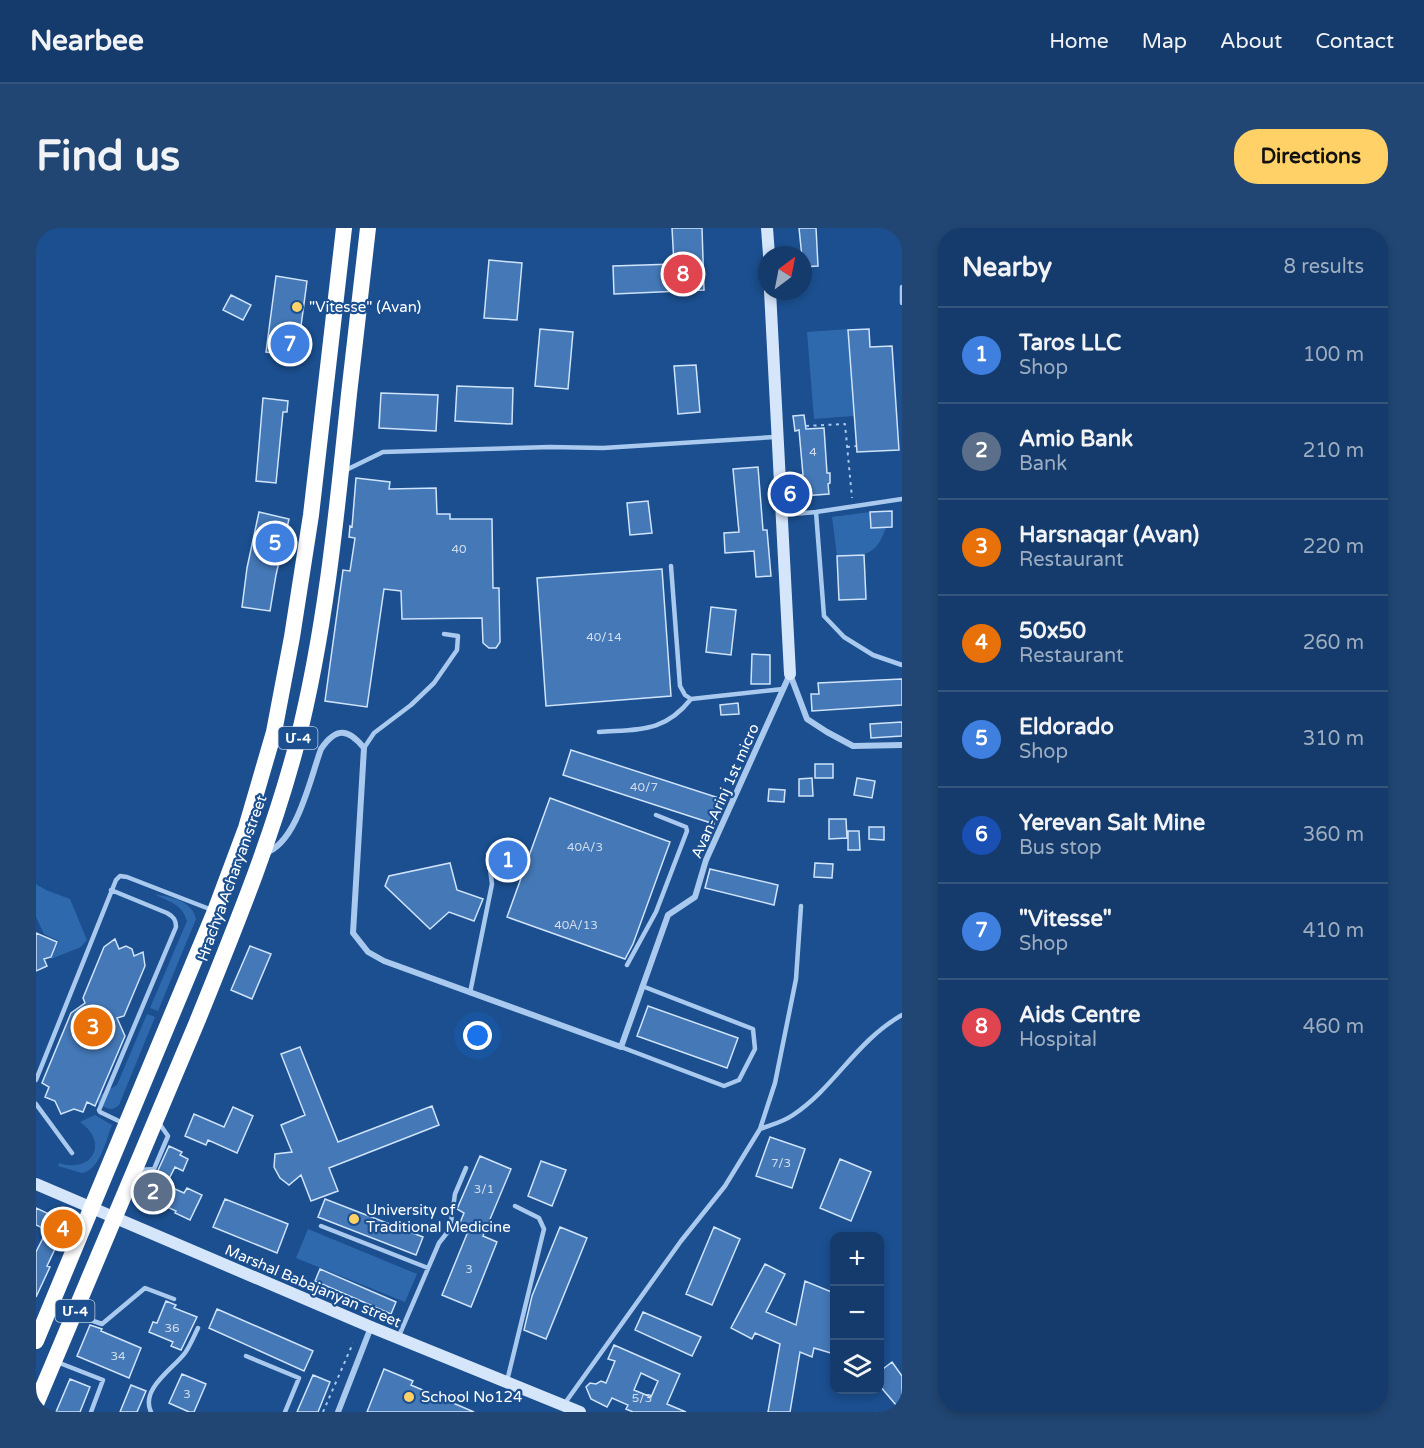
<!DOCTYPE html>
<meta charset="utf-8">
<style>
body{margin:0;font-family:"Varela Round","Noto Sans Armenian",sans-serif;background:#214673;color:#f1f3f6}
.controls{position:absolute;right:18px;bottom:18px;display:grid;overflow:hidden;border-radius:12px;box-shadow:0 3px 9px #0003}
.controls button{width:54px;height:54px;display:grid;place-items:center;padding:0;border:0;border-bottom:2px solid #33557e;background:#143b6b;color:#f1f3f6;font:30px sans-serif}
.compass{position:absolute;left:722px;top:18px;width:54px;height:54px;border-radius:50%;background:#143b6b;box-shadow:0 3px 9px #0003;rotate:32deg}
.you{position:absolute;left:442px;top:808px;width:21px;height:21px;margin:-15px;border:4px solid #fff;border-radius:50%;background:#1a73e8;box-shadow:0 0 0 9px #1a73e833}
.badge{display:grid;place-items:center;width:39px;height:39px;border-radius:50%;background:#ffd166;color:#fff;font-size:20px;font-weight:700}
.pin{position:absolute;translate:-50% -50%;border:3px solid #fff;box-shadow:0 2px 6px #0006}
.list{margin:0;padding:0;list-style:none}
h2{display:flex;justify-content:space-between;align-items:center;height:78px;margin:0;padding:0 24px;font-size:26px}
h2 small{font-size:20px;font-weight:400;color:#9dadc1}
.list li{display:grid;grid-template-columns:39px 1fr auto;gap:18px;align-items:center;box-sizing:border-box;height:96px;padding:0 24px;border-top:2px solid #33557e}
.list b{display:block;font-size:22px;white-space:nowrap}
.list p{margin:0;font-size:20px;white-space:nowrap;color:#9dadc1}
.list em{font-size:20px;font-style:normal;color:#9dadc1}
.icon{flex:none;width:33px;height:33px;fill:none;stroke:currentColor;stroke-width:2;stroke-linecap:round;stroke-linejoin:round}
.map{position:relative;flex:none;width:866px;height:1184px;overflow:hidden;border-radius:24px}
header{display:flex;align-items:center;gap:36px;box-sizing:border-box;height:84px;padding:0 30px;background:#143b6b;border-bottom:2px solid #33557e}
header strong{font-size:28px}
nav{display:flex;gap:33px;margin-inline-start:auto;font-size:21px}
.intro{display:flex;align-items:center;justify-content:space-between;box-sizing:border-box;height:144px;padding:0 36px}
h1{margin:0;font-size:42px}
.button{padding:15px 27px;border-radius:24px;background:#ffd166;color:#111;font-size:21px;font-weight:700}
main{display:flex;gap:36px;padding:0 36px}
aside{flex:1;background:#143b6b;border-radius:24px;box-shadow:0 3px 9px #0003}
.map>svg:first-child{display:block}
.green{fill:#2e69ad}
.building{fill:#4478b7;stroke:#cfe3fa;stroke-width:1.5;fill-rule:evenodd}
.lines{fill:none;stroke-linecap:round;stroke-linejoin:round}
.path{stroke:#a9c9ee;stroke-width:2;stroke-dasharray:3 4.5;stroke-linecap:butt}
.lane{stroke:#a9c9ee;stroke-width:4.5}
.street{stroke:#a9c9ee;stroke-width:6}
.secondary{stroke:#d6e6fa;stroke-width:12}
.highway{stroke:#fff;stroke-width:16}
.poi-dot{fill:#ffd166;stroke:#1b4f8f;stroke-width:2}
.labels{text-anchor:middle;stroke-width:4.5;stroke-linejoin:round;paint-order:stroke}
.number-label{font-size:12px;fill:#d0dded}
.shield{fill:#1b4f8f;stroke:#bbcadd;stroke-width:1.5}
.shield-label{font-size:14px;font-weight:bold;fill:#fff}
.poi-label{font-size:15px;fill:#fff;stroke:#1b4f8f;text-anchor:start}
.street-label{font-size:15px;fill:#fff;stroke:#1b4f8f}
</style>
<header>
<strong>Nearbee</strong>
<nav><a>Home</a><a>Map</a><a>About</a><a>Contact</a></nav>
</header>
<div class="intro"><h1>Find us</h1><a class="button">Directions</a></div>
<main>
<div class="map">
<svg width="866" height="1184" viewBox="0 0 866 1184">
<rect width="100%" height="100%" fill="#1b4f8f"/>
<!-- green -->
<path class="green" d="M812,101L818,188L778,191L771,104Z
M834,284L835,300H850C839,329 830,327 801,328L796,289Z
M0,656L10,662L34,671L51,712L45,719L15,731L23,713L8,706L0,689Z
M118,666C135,670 155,671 160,691L122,783L114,780L151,693C146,676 132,673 118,666Z
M111,786L119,789L83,877C76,884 71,880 63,877L61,872L62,868L81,857Z
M59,887L76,897C70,912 64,942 46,945L22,938L23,935C57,946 73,914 44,894Z
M272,1001L381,1046L369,1074L260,1030Z"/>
<!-- building -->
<path class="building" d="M636,0H666L668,62L578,66L577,38L638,36Z
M763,0H780L782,38L767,39Z
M453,32L486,35L481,92L448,90Z
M240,48L271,53L261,128L230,124Z
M195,67L215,77L207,92L187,82Z
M504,101L537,104L532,161L499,158Z
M833,101L834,119L856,118L863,222L821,224L812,102Z
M660,137L664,184L642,186L638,138Z
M421,158L477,160L476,196L419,193Z
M345,165L402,167L400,203L343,200Z
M227,170L252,173L251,184H247L240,255L220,253Z
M768,187L770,201L788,200L791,245H794V255L792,256L793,266L767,268L764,247H767L763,202L759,203L757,188Z
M722,239L727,302H731L735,348L720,349L718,323L689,325L688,305L703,304L697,241Z
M320,250L354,254L353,261L400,260L401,286H414V291H456L457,360H463L464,414L460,420H453L447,415L446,390L366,391L365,363L348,361L331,479L289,473L307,342L314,343L319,310L313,309L314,298L316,299Z
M612,273L616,305L594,307L591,275Z
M856,283V299L835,300L834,284Z
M223,284L253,291L240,347L234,383L206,379L211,340Z
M828,327L830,371L803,372L801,328Z
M626,341L635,468L510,478L501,350Z
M675,379L700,382L695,427L670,424Z
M716,426L734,427V456H715Z
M866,451V477L776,483L775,466H783L782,455Z
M702,475L703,486L685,487L684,477Z
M866,494V508L835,510L834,496Z
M535,522L686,571L678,596L527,547Z
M779,536H797V550H779Z
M776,550L777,568H763V551Z
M821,550L839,553L836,570L818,567Z
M733,561L749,562L748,574L732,573Z
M514,570L634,614L597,716L589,731L471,689Z
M793,591H810L811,610L793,611Z
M833,599H848V612L833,611Z
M812,603H823L824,622H812Z
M414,635L421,662L447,671L438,693L413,684L394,701L349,658L353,648Z
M779,635L797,636L796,650L778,649Z
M674,641L742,657L738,677L669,660Z
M0,705L21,714L15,729L8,731L11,738L0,743Z
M79,711L83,721L90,718L96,721L98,728L107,724L109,738L88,788L81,790L89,808L59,878L51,874L47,884L38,881L25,886L19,873L9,869L13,859L6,855L35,785L49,775L47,770L68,719Z
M214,718L235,726L216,771L195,762Z
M612,778L702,810L691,840L601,808Z
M264,819L302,914L396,878L403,897L293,940L302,963L275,973L265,947L253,957L244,950L238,939L239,926L256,924L245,897L269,887L245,826Z
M197,879L217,888L201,925L172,912L170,917L149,908L158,886L188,899Z
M734,909L769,921L756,960L720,948Z
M133,918L146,924L144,927L152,931L147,943L139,939L130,957L148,965L151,960L166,967L154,992L139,985L140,983L110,969Z
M444,928L475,941L447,1008L461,1014L435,1079L406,1067L433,1001L423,997L428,985L421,981Z
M804,931L835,944L815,993L784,980Z
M505,933L530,942L516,978L492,968Z
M189,971L252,996L241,1025L177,999Z
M289,971L387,1009L380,1027L282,989Z
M0,980L19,989L23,980L36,985L11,1038L14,1039L0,1069V1024L11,1002L0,997Z
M524,999L551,1010L510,1111L488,1102L496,1068Z
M678,999L704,1011L676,1077L650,1066Z
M729,1036L749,1046L730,1084L760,1097L769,1053L798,1065V1126L778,1120L776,1129L764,1124L754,1184H732L744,1116L719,1105L716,1111L695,1100Z
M284,1041L360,1074L355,1086L279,1053Z
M130,1073L140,1077L138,1080L161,1089L145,1122L135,1118L137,1114L113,1104L117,1094L121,1095Z
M181,1081L277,1123L268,1143L173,1100Z
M607,1084L665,1109L656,1128L599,1102Z
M54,1097L66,1101L65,1103L105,1120L93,1150L41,1128Z
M578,1117L644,1146L631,1176L650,1184H597L590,1181L592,1177L576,1170L571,1179L555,1171L550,1159L554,1155L560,1156L565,1153L570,1155L579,1133L572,1131ZM605,1145L622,1153L615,1169L598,1162Z
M856,1134L866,1148V1184L843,1157V1144Z
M348,1141L377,1153L375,1157L438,1184H331Z
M146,1146L170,1156L158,1184H153L133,1175Z
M277,1147L294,1154L282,1184H261Z
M34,1151L54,1159L44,1184H20Z
M95,1157L110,1163L101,1184H84Z"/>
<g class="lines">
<!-- path -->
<path class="path" d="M770,198L809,196L816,270
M811,219L820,218
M756,252L764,251
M287,1184L317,1115"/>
<!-- lane -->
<path class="lane" d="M866,59V75
M308,243L347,224L514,219L567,220L739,209
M780,284L788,388L808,409L837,427L866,437
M746,287L780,284L866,271
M635,338L644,458L649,467L655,471L747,461
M563,504C603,501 628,505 655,471
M328,520L338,505L375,477L398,455L421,422L422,408L408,406
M75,662L131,685C138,689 140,692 140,699L63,882L64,884L87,895
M591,737L620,684L651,603L650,599L620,587
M434,765L456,656L452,626
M585,819L688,858L703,852L719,821L717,801L606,758
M0,852L80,652L84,648L91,649L176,682
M0,876L36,925
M724,901C735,897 747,894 757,887C800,858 819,814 866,787
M103,942L118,941L132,908L123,895
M285,998L392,1040
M40,1087L66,1096L109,1060L138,1071
M362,1110L403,1015L414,1001L419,966L430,940
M210,1128L263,1150L249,1184
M21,1134L67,1152L55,1184
M471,1153L508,1001L503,990L479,978
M529,1175L645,1013L689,958L724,901L739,855L760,751L765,678
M115,1184C104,1161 137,1141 149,1125C154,1118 158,1108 162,1100"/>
<!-- street -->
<path class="street" d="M229,625C261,615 274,551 285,521C300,499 312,500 328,520L317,705L332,724L348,733L585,819L632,687L659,669L670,632L754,446L771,491L791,504L817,518L866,517
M302,1184L335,1099"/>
<!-- secondary -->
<path class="secondary" d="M731,0L733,27
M734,63L754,446
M0,956L335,1099L544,1184"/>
<!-- highway -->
<path class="highway" d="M0,1113L179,683L210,600L238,504L256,409L275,287L308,0
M0,1176C53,1048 108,922 161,794C198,702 236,611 261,515C290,400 301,283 313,166C319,111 326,55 332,0"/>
</g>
<!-- markers -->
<g class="poi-dot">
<circle cx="261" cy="79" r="6"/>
<circle cx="318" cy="991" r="6"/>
<circle cx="373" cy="1169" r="6"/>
</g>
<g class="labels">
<!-- number labels -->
<g class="number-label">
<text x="777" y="228">4</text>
<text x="423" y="325">40</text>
<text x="568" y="413">40/14</text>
<text x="608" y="563">40/7</text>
<text x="549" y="623">40А/3</text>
<text x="540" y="701">40А/13</text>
<text x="745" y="939">7/3</text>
<text x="448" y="965">3/1</text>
<text x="433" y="1045">3</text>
<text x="136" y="1104">36</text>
<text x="82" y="1132">34</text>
<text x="151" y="1170">3</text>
<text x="606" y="1174">5/3</text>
</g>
<!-- shield labels -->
<g class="shield">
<rect x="242.5" y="499" width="39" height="22" rx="4.5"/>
<rect x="19.5" y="1072" width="39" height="22" rx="4.5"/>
</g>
<g class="shield-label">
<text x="262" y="515">Մ-4</text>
<text x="39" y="1088">Մ-4</text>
</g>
<!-- poi labels -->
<g class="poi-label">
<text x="273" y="84">"Vitesse" (Avan)</text>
<text x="330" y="987">University of<tspan x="330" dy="17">Traditional Medicine</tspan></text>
<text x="385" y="1174">School No124</text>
</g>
<!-- street labels -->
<g class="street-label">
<text transform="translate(689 563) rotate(-66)" y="5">Avan-Arinj 1st micro</text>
<text transform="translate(196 650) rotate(-70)" y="5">Hrachya Acharyan street</text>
<text transform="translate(277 1058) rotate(23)" y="5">Marshal Babajanyan street</text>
</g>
</g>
</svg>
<div class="controls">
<button>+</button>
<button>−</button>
<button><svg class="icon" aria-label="layers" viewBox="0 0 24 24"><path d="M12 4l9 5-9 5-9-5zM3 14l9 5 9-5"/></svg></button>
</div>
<svg class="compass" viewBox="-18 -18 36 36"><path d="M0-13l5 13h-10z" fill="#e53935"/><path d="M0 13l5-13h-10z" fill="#9dadc1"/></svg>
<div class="you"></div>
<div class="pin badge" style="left:472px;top:632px;background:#3f7fe0">1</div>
<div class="pin badge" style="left:117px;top:964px;background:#5c6f8a">2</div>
<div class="pin badge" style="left:57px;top:799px;background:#e8710a">3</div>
<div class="pin badge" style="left:27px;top:1001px;background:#e8710a">4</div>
<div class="pin badge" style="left:239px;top:315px;background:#3f7fe0">5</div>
<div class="pin badge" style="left:754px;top:266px;background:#1a4fb4">6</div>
<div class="pin badge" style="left:254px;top:116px;background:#3f7fe0">7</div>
<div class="pin badge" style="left:647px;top:46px;background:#e0444e">8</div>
</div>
<aside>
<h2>Nearby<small>8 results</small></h2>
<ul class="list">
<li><span class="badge" style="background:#3f7fe0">1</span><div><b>Taros LLC</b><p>Shop</p></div><em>100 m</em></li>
<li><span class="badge" style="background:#5c6f8a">2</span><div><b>Amio Bank</b><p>Bank</p></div><em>210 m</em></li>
<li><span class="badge" style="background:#e8710a">3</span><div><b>Harsnaqar (Avan)</b><p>Restaurant</p></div><em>220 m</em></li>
<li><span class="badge" style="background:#e8710a">4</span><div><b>50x50</b><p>Restaurant</p></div><em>260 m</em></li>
<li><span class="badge" style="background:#3f7fe0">5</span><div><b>Eldorado</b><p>Shop</p></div><em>310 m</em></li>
<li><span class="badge" style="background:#1a4fb4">6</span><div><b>Yerevan Salt Mine</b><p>Bus stop</p></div><em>360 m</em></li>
<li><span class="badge" style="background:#3f7fe0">7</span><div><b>&quot;Vitesse&quot;</b><p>Shop</p></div><em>410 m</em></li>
<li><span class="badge" style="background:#e0444e">8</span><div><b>Aids Centre</b><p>Hospital</p></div><em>460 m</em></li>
</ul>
</aside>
</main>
